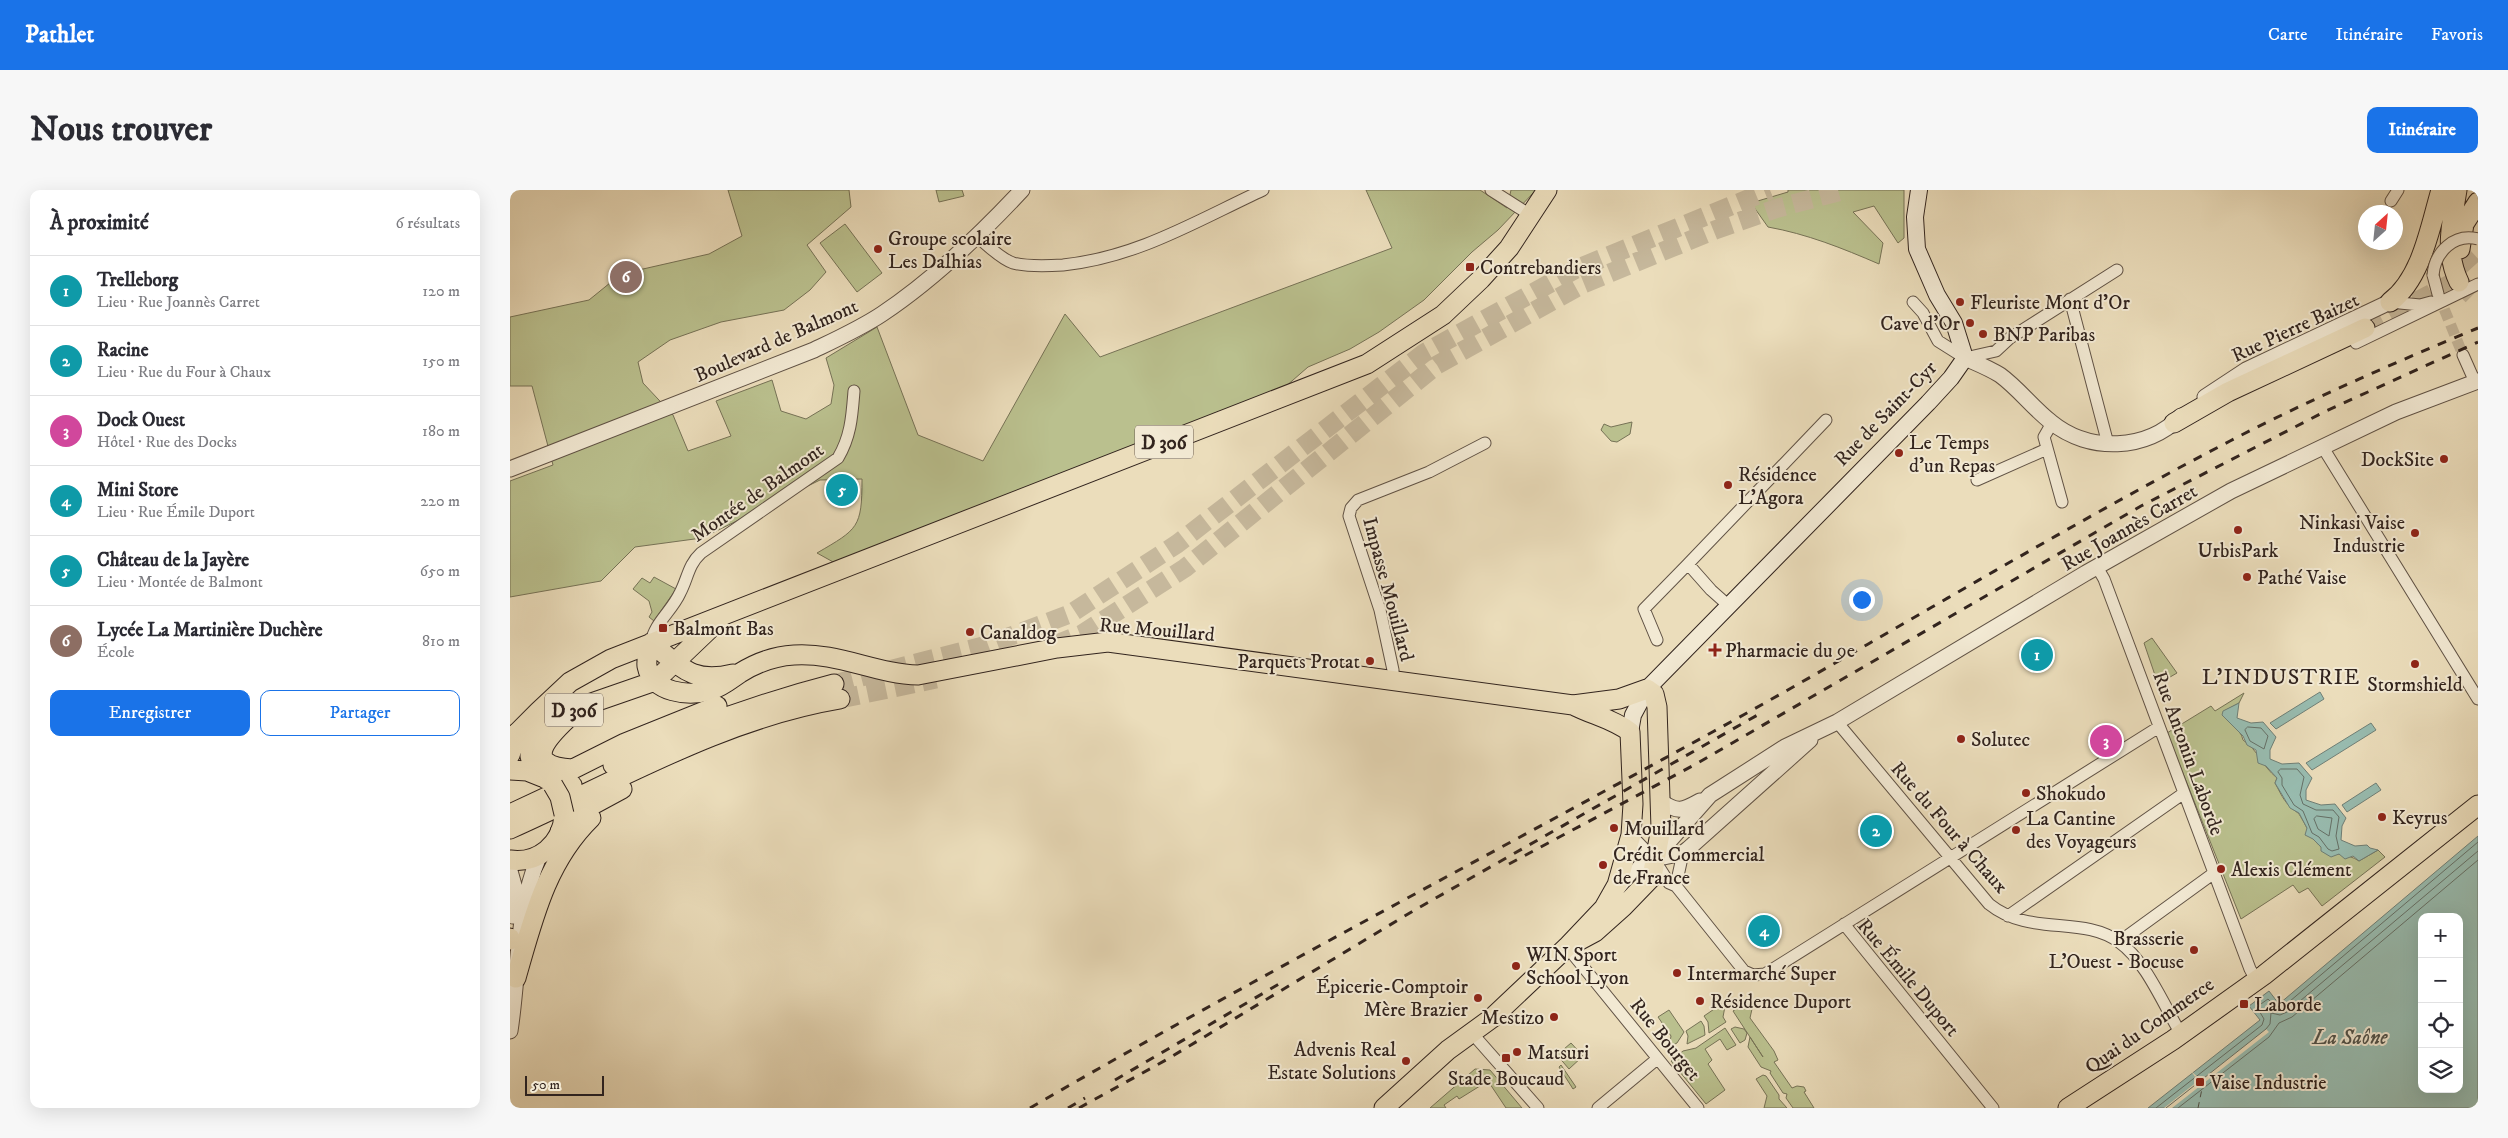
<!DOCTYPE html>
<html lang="fr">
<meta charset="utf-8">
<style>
body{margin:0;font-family:"IM FELL DW Pica",serif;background:#f7f7f7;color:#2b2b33}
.controls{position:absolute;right:15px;bottom:15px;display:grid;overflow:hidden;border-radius:10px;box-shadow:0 5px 20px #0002}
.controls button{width:45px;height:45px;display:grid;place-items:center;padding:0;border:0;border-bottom:1px solid #e1e1e2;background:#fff;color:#2b2b33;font:25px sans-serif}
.compass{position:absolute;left:1848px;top:15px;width:45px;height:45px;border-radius:50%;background:#fff;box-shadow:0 5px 20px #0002;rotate:27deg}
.scale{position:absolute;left:15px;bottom:12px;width:79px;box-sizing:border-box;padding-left:5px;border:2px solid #32241e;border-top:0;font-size:14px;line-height:18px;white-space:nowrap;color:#32241e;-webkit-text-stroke:4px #f2e9d3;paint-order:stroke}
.you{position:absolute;left:1351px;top:409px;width:18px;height:18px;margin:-12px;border:4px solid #fff;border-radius:50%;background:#1a73e8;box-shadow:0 0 0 8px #1a73e833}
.badge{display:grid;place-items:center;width:32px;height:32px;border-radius:50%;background:#1a73e8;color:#fff;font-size:16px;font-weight:700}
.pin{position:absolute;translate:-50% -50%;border:2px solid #fff;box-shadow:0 1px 5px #0006}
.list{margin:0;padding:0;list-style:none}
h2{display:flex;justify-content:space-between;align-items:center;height:65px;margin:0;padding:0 20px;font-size:21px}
h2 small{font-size:16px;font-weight:400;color:#7c7c81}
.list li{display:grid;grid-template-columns:32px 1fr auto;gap:15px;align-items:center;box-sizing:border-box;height:70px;padding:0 20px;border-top:1px solid #e1e1e2}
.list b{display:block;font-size:19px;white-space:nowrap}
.list p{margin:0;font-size:16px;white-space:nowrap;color:#7c7c81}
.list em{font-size:16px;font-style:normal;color:#7c7c81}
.actions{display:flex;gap:10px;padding:15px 20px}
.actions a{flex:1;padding:11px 0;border:1px solid #1a73e8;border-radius:10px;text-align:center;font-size:18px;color:#1a73e8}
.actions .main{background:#1a73e8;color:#fff}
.icon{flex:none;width:28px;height:28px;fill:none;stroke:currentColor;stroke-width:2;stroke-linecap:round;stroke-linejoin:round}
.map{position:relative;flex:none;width:1968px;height:918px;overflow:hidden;border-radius:10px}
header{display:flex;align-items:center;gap:30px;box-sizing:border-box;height:70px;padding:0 25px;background:#1a73e8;color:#fff}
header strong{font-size:24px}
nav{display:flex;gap:28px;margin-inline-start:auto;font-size:18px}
.intro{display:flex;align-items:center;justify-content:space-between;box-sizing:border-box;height:120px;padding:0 30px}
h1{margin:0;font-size:35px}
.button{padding:12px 22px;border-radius:10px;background:#1a73e8;color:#fff;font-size:18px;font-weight:700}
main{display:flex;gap:30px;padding:0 30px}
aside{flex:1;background:#fff;border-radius:10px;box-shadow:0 5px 20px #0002}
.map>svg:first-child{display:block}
.green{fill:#bac08e;stroke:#767256}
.water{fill:#98bcb0;stroke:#6f7f76;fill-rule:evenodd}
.pier{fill:#ebddbb}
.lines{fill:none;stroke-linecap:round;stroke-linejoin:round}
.shore{stroke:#657067;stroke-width:1}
.ferry{stroke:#51524a;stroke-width:1;stroke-dasharray:6 5;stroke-linecap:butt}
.minor-tunnel{stroke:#c6b89c;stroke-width:11;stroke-dasharray:11 5.5;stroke-linecap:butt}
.trunk-tunnel{stroke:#c6b89c;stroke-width:19;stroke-dasharray:19 9;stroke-linecap:butt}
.minor-casing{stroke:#605245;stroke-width:13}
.tertiary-casing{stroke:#605245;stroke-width:17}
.secondary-casing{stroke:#32241e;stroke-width:18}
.primary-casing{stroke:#32241e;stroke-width:21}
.trunk-casing{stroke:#32241e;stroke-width:21}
.minor{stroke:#f2e9d3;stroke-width:11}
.tertiary{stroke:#f2e9d3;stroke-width:15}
.secondary{stroke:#f2e9d3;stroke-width:16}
.primary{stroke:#ebddbb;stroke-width:19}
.trunk{stroke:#ebddbb;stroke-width:19}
.rail{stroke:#32241e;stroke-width:3;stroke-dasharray:9 9;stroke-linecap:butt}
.minor-bridge-casing{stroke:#605245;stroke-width:13;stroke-linecap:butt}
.primary-bridge-casing{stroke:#32241e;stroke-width:21;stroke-linecap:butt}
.minor-bridge{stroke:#f2e9d3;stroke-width:11}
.primary-bridge{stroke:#ebddbb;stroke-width:19}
.poi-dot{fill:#8f2418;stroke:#f2e9d3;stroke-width:2}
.labels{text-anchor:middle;stroke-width:4;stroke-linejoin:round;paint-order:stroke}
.shield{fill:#f2e9d3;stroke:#6c5f54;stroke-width:1}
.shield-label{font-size:19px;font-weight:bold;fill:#32241e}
.poi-label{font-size:20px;fill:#32241e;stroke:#f2e9d3;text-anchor:start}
.street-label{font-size:20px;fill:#32241e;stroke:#f2e9d3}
.water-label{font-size:21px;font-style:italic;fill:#51524a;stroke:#f2e9d3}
.quarter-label{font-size:22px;letter-spacing:1px;fill:#32241e;stroke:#f2e9d3}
</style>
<header>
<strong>Pathlet</strong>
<nav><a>Carte</a><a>Itinéraire</a><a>Favoris</a></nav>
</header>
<div class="intro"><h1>Nous trouver</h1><a class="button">Itinéraire</a></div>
<main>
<aside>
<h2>À proximité<small>6 résultats</small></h2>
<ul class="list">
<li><span class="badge" style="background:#0f9aa8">1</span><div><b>Trelleborg</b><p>Lieu · Rue Joannès Carret</p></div><em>120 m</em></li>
<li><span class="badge" style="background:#0f9aa8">2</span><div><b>Racine</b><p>Lieu · Rue du Four à Chaux</p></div><em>150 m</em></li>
<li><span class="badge" style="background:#d1479c">3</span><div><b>Dock Ouest</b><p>Hôtel · Rue des Docks</p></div><em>180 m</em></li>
<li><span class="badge" style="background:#0f9aa8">4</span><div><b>Mini Store</b><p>Lieu · Rue Émile Duport</p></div><em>220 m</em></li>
<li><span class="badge" style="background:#0f9aa8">5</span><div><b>Château de la Jayère</b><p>Lieu · Montée de Balmont</p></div><em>650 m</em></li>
<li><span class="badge" style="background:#8d6e63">6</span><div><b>Lycée La Martinière Duchère</b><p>École</p></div><em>810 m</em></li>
</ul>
<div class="actions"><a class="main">Enregistrer</a><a>Partager</a></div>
</aside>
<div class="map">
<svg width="1968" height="918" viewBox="0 0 1968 918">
<rect width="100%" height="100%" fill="#ebddbb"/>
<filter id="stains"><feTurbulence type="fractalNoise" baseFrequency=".004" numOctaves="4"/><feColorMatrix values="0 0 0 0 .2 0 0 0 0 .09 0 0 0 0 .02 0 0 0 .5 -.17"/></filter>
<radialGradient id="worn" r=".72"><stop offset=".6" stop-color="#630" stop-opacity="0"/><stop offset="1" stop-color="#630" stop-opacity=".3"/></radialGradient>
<!-- green -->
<path class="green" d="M218,0H339L341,17L297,55L316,82L300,100L274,120L211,132L160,150L128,172L133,193L163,225L178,261L221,246L206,211L262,190L271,221L296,229L321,214L324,195L316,168L367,137L408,245L473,271L555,124L590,167L882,58L856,0H970L997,18L1001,0H1026L988,40L962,62L914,110L869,142L840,159L798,177L775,197L325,373L307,363C348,339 352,338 352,289L310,290L192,348L125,357L91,391L0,407V291L43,275L22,196H0V127L79,110L111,84L199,64L232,46Z
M426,0H452L454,6L429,12Z
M1278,0H1394V48L1388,53L1364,16L1343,22L1373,53L1369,74C1332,58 1297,44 1258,37L1241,13L1278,2Z
M335,34L372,83L347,102L310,53Z
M1122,232L1120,244L1107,252L1101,251L1091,240L1094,234L1101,237Z
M144,387L166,399L144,431L139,427L142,422L139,411L123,399L132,388L140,393Z
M1642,448L1667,483L1648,494L1634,453Z
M1734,503L1729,513L1714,521C1716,534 1731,538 1733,550C1749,561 1751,575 1767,588L1765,593C1773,608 1775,614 1788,623C1791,625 1801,649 1811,657C1823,666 1838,663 1849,671L1868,660L1875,667L1812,716L1798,698L1789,703L1783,695L1731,729L1657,543L1701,516L1705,521Z
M1216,811L1213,827L1216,832L1199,843L1198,832L1194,826Z
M1238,811L1242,819L1240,828L1264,861L1268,870L1264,872L1282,898L1287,896L1294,897L1296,901L1294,902L1304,918H1283L1276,908L1277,904L1273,903L1260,883L1261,881L1251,877L1238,857L1240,847L1253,867L1223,821Z
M1159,820L1174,842L1167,853L1159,857L1161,846L1148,827Z
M1191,831L1194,836L1195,845L1177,854L1178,846L1176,841Z
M1225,837L1234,839L1237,843L1235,850L1230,853L1221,839Z
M1215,838L1226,855L1217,860L1210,849L1195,859L1202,870L1198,874L1215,900L1196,914L1161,871L1173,861L1186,858Z
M1061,853L1073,866L1059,879L1047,865Z
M1051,875L1066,897L1063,899L1049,877Z
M965,879L980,880L1012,918H996L978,891L949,909L947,906L934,915L936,918H920Z
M1253,885L1256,886L1269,905V909L1277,918H1254L1257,906L1246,889Z"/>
<!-- water -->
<path class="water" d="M1810,502L1814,509L1766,539L1760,533Z
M1729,513L1727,528L1741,533L1753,532L1766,547L1760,560V569L1772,574L1789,573L1802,588L1796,600V610L1811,615L1825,614L1836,628L1832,636L1831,650L1845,656L1857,655L1860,658L1868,660L1849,671L1843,666L1835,669L1829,664L1821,667L1811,661V657L1803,649L1795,645L1797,638L1789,623L1780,618L1765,593L1767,588L1756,576L1748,573L1746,560L1737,555L1733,546L1712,525L1713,521Z
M1861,533L1866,540L1802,580L1796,573Z
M1866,593L1871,600L1837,622L1832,615Z
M1968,646V918H1638L1750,830L1739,816L1759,801L1769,814ZM1912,727H1949V899H1912Z"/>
<!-- pier -->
<path class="pier" d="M1756,839L1759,842L1662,918H1654L1688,891L1681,881L1691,890Z"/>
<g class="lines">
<!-- shore -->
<path class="shore" d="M1738,537L1751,538L1758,546L1754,559L1740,551L1735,540Z
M1771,579H1787L1794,587L1790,605L1793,614L1806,620H1823L1829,627L1826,646L1829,659L1822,661L1818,659L1809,647L1802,643L1793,621L1784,615L1772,595V588L1768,582Z
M1807,626L1822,628L1819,646L1808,639L1804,629Z
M1646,918L1752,835L1754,829L1748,819V816L1758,809L1767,818L1773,817L1968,652
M1656,918L1756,839L1760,834L1761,823L1770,825L1777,822L1968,661
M1668,918L1759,847L1769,833L1782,827L1968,670"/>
<!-- ferry -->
<path class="ferry" d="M1688,918L1693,894"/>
<!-- minor-tunnel -->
<path class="minor-tunnel" d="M1928,104L1953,165"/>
<!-- trunk-tunnel -->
<path class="trunk-tunnel" d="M1950,63L1968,83
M1949,92L1968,111
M1855,138L1942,93L1948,83L1949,72
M544,455L572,444L675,378L927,175L1073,94L1205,40L1268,18L1335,0
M324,494L477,455L560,424L667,354L914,163L1066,79L1260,0
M330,509L426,489"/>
<!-- minor casing -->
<g class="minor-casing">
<path id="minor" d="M981,0L1022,26
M1881,11L1888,0
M466,46C478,55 489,68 503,73C518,77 537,76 553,75C628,67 686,31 753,0
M1923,85L1928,104
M1560,109L1598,254
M1403,112L1413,123L1428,151L1455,168L1486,161L1500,148L1607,80
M1880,112L1910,115L1921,112
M1846,153L1968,94
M1953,165L1965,192
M1542,233L1534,247L1552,312
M1812,256L1968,509
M1467,290L1537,259
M1587,377L1594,389L1740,779L1746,790
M1219,416L1201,400L1178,374L1316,230
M1147,450L1134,419L1178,374
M141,453C144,433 162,421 170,403C178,388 178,375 191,363L328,268C341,246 342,226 344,201
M883,491V480L870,420L839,326L841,318L848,310L919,282L975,253
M1327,532L1479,714C1520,747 1572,725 1609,752C1636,771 1654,816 1671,844
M1121,645L1144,669L1159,693L1166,696L1234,781L1243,785L1255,784L1649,537
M1166,695L1173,663
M1110,698L1129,675L1144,669
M1498,726L1674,603
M1334,734L1483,918
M1609,752L1704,683
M1057,757L1188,918
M961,842L1028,918
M1088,918L1147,869"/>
</g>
<!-- tertiary casing -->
<g class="tertiary-casing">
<path id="tertiary" d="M1455,168C1466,173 1479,178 1490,185C1508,198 1523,218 1541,232C1579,263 1637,261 1671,226
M1695,207L1736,180L1880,112
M0,279L304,160C327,149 351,138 372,124C423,90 470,45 512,0
M1150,611C1168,623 1172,621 1190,611
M1146,666L1200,605L1275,557L1327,532L1576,383L1721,301L1886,222L1968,191
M1144,669L1173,663L1178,659L1300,550
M0,681L5,699L3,726
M0,841C9,783 6,721 29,666"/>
</g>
<!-- secondary casing -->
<g class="secondary-casing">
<path id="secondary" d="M1120,542L1123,525L1137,499L1418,213L1441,188L1455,168L1444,133L1427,105L1407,59L1405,27L1409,0"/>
</g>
<!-- primary casing -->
<g class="primary-casing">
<path id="primary" d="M141,453C139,460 136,468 137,476C142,503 179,507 201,500C212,497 221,489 230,483C246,473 266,466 284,465C327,462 366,484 408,485L547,458L598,452L1063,515L1109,509L1137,499L1144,504L1147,517L1151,638L1142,687L1113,717L1085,742L1057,757
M141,453C171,477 182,494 223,484
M0,565L7,543L28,522L60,492L101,469L857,174L933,125L971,89L999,58L1037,0
M0,580L17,581L32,587
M25,583L20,566L21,556L24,547L34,537L70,517L145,491L209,430
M0,670C28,674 52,654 54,626
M874,918L938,860L982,828L1057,757L1094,718L1107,695L1121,645L1123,614L1120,542C1103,529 1083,525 1065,516
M1558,918L1663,850L1754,785L1968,615"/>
</g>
<!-- trunk casing -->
<g class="trunk-casing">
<path id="trunk" d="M1947,0C1942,32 1934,61 1949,92
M1950,59L1954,34L1968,12
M1880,112C1912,88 1920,37 1931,0
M1664,233L1718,202L1855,138
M0,549L7,543
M103,575C174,540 247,514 324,494
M62,579C0,575 51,535 70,517
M36,589L55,583L115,553L207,516
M0,624L62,595
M0,639C108,591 211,529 330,509
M50,642L75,619L112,599
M0,748V750
M6,788C23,729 36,672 81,628"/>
</g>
<!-- minor -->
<use href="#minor" class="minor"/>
<!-- tertiary -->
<use href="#tertiary" class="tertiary"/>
<!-- secondary -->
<use href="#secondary" class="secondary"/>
<!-- primary -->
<use href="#primary" class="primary"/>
<!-- trunk -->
<use href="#trunk" class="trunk"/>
<!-- rail -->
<path class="rail" d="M999,674L1186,574L1631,316L1816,221L1968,152
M605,890L769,794
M520,918C758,780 1003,653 1244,519C1403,430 1558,335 1720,251C1801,209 1884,173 1968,138
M558,918L575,908
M569,918L656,870L903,721L1251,523"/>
<!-- minor-bridge casing -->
<g class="minor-bridge-casing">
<path id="minor-bridge" d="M1923,85C1925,62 1944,43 1968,49"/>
</g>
<!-- primary-bridge casing -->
<g class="primary-bridge-casing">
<path id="primary-bridge" d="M43,595L50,607L54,624"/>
</g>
<!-- minor-bridge -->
<use href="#minor-bridge" class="minor-bridge"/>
<!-- primary-bridge -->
<use href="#primary-bridge" class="primary-bridge"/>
</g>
<!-- markers -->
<g class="poi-dot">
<circle cx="368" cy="59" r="5"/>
<rect x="955" y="72" width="10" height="10" rx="2.5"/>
<circle cx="1450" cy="112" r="5"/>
<circle cx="1460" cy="133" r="5"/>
<circle cx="1473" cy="144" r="5"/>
<circle cx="1389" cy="263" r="5"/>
<circle cx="1934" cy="269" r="5"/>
<circle cx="1218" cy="295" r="5"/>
<circle cx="1728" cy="340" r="5"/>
<circle cx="1905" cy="343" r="5"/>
<circle cx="1737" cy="387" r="5"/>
<rect x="148" y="433" width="10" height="10" rx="2.5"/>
<circle cx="460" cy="442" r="5"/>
<path d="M1202.5 452.5h5v5h5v5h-5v5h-5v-5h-5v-5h5z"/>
<circle cx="860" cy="471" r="5"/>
<circle cx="1905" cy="474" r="5"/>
<circle cx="1451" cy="549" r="5"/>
<circle cx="1516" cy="603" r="5"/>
<circle cx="1872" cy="627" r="5"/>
<circle cx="1104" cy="638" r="5"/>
<circle cx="1506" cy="640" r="5"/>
<circle cx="1093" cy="675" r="5"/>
<circle cx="1711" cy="679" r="5"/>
<circle cx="1684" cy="760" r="5"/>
<circle cx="1006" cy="776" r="5"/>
<circle cx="1167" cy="783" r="5"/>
<circle cx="968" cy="808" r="5"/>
<circle cx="1190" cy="811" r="5"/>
<rect x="1729" y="809" width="10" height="10" rx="2.5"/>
<circle cx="1044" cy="827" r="5"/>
<circle cx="1007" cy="862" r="5"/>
<rect x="991" y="863" width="10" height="10" rx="2.5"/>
<circle cx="896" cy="871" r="5"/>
<rect x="1685" y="887" width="10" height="10" rx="2.5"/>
</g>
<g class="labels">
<!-- shield labels -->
<g class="shield">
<rect x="625" y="235.5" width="58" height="33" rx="4"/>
<rect x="35" y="503.5" width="58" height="33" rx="4"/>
</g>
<g class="shield-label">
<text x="654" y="259">D 306</text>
<text x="64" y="527">D 306</text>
</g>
<!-- poi labels -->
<g class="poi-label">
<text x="378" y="55">Groupe scolaire<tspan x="378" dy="23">Les Dalhias</tspan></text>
<text x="970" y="84">Contrebandiers</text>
<text x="1460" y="119">Fleuriste Mont d'Or</text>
<text x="1450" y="140" text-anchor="end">Cave d'Or</text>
<text x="1483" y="151">BNP Paribas</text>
<text x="1399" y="259">Le Temps<tspan x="1399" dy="23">d'un Repas</tspan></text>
<text x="1924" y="276" text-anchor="end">DockSite</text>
<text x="1228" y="291">Résidence<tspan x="1228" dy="23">L’Agora</tspan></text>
<text x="1895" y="339" text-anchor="end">Ninkasi Vaise<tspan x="1895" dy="23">Industrie</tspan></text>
<text x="1728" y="367" text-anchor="middle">UrbisPark</text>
<text x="1747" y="394">Pathé Vaise</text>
<text x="163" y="445">Balmont Bas</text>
<text x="470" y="449">Canaldog</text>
<text x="1215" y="467">Pharmacie du 9e</text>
<text x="850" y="478" text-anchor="end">Parquets Protat</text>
<text x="1905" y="501" text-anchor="middle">Stormshield</text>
<text x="1461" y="556">Solutec</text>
<text x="1526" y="610">Shokudo</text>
<text x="1882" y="634">Keyrus</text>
<text x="1516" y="635">La Cantine<tspan x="1516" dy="23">des Voyageurs</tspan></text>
<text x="1114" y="645">Mouillard</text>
<text x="1103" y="671">Crédit Commercial<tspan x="1103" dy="23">de France</tspan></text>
<text x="1721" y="686">Alexis Clément</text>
<text x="1674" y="755" text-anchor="end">Brasserie<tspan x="1674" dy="23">L'Ouest - Bocuse</tspan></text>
<text x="1016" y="771">WIN Sport<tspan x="1016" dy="23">School Lyon</tspan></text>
<text x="1177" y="790">Intermarché Super</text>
<text x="958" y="803" text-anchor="end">Épicerie-Comptoir<tspan x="958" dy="23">Mère Brazier</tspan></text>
<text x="1200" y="818">Résidence Duport</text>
<text x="1744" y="821">Laborde</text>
<text x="1034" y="834" text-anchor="end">Mestizo</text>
<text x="886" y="866" text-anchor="end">Advenis Real<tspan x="886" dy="23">Estate Solutions</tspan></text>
<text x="1017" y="869">Matsuri</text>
<text x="996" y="895" text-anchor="middle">Stade Boucaud</text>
<text x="1700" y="899">Vaise Industrie</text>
</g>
<!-- street labels -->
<g class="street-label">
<text transform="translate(1785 137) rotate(-25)" y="7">Rue Pierre Baizet</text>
<text transform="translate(266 150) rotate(-24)" y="7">Boulevard de Balmont</text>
<text transform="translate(1375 223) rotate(-46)" y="7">Rue de Saint-Cyr</text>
<text transform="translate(247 302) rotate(-35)" y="7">Montée de Balmont</text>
<text transform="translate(1619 337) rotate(-30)" y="7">Rue Joannès Carret</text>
<text transform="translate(879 399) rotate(75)" y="7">Impasse Mouillard</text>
<text transform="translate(647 439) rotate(5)" y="7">Rue Mouillard</text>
<text transform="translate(1679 563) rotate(70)" y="7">Rue Antonin Laborde</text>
<text transform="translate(1440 637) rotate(49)" y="7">Rue du Four à Chaux</text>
<text transform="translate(1399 787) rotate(50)" y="7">Rue Émile Duport</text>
<text transform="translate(1639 835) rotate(-35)" y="7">Quai du Commerce</text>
<text transform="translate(1156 849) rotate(51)" y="7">Rue Bourget</text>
</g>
<!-- water labels -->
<g class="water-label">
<text x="1840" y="854">La Saône</text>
</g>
<!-- quarter labels -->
<g class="quarter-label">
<text x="1771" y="494">L’INDUSTRIE</text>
</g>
</g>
<rect width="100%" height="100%" filter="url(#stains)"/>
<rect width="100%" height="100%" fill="url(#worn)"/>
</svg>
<div class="controls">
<button>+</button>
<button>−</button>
<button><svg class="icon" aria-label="locate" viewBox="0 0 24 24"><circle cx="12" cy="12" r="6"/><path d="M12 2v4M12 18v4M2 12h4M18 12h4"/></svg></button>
<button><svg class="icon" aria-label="layers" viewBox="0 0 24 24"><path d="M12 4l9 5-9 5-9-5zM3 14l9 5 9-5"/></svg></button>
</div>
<svg class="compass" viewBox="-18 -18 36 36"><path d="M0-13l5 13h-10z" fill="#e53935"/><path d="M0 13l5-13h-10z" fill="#7c7c81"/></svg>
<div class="scale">50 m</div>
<div class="you"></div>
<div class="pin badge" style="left:1527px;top:465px;background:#0f9aa8">1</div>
<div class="pin badge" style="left:1366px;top:641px;background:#0f9aa8">2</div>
<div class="pin badge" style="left:1596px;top:551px;background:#d1479c">3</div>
<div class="pin badge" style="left:1254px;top:741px;background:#0f9aa8">4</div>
<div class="pin badge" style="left:332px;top:300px;background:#0f9aa8">5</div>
<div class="pin badge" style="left:116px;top:87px;background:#8d6e63">6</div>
</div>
</main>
